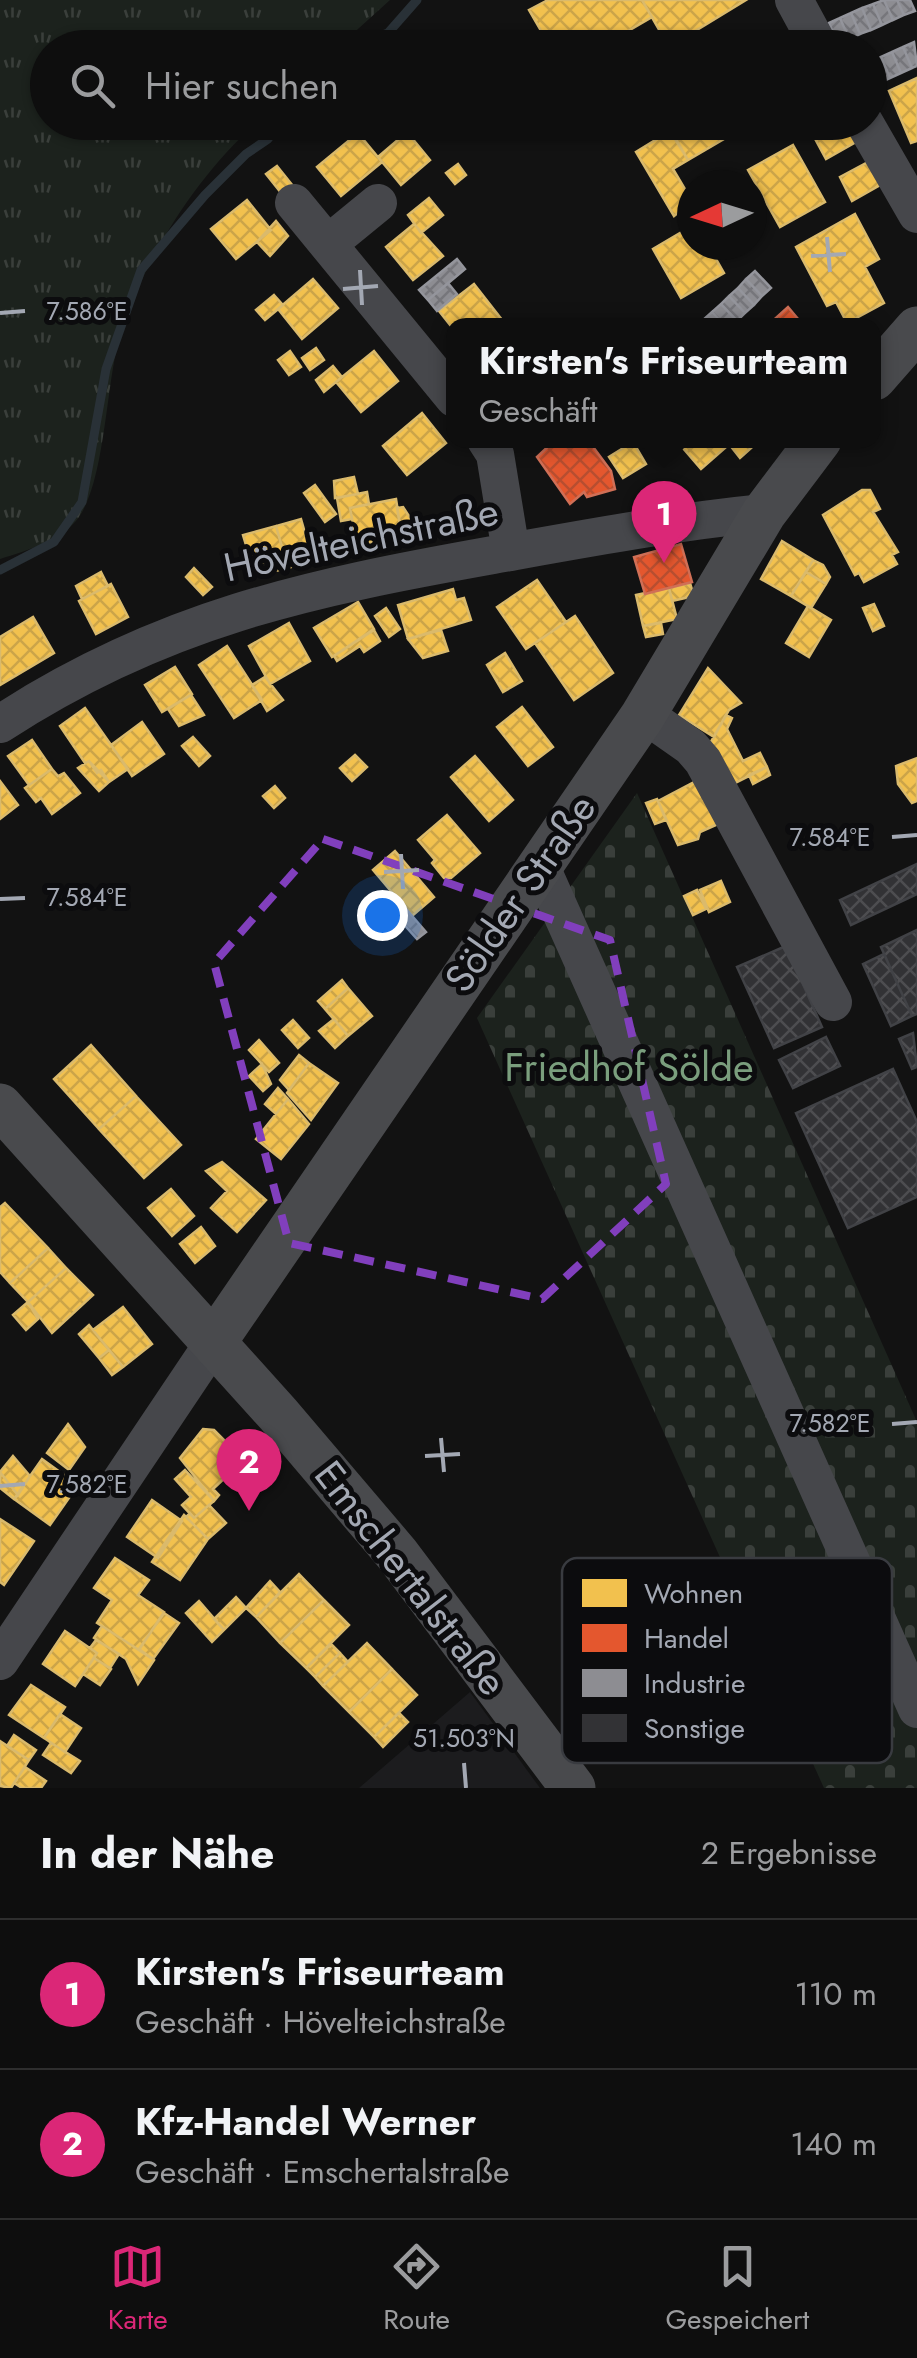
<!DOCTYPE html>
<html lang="de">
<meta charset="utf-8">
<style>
body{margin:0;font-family:Jost,sans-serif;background:#171717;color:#f1f3f6}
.compass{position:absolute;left:677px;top:170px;width:90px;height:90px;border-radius:50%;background:#0e0e0e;box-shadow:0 2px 8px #0004;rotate:266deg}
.you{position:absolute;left:382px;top:915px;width:35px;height:35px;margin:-25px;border:8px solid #fff;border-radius:50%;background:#1a73e8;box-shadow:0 0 0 15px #1a73e833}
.badge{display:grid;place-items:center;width:65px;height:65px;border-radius:50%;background:#db2777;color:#fff;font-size:32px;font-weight:700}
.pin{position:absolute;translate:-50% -82px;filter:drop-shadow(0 2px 5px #0008)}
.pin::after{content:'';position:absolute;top:52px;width:35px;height:30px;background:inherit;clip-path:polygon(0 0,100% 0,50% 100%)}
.popup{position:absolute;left:446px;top:318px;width:435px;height:130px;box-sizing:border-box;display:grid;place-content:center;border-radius:20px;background:#0e0e0e;filter:drop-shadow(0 2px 8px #0005);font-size:32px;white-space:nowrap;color:#9b9c9e}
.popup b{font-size:38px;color:#f1f3f6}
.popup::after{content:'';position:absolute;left:50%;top:100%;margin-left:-20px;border:20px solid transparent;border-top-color:#0e0e0e}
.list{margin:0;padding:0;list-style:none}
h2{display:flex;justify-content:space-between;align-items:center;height:130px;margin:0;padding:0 40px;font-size:42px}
h2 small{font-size:32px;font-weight:400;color:#9b9c9e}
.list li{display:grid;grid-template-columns:65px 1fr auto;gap:30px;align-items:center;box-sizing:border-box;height:150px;padding:0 40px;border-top:2px solid #2e2e2e}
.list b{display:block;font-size:38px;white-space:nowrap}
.list p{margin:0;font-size:32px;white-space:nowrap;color:#9b9c9e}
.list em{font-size:32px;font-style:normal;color:#9b9c9e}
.icon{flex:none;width:55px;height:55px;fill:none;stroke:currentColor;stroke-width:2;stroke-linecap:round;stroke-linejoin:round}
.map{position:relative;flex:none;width:917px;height:1788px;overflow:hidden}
.search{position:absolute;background:#0e0e0e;box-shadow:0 2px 8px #0004;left:30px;right:30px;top:30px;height:110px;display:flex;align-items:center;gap:25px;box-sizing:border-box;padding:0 35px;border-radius:55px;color:#9b9c9e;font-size:38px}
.sheet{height:430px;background:#0e0e0e}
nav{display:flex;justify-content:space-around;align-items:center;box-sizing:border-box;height:140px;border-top:2px solid #2e2e2e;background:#0e0e0e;font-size:28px;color:#9b9c9e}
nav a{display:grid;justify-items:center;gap:5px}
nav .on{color:#db2777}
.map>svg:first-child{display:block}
.built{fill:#1c1c1e}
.grass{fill:url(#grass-tufts)}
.cemetery{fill:url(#cemetery-stones)}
.homes{fill:url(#homes-cross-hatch);stroke:#daba6c;stroke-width:2.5}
.shops{fill:url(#shops-cross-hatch);stroke:#d06f56;stroke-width:2.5}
.industry{fill:url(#industry-cross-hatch);stroke:#94959c;stroke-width:2.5}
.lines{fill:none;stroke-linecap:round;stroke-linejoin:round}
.stream{stroke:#293137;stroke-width:9}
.building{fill:url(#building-cross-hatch);stroke:#414246;stroke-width:2.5}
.minor{stroke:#46474b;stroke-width:38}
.major{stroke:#494a4d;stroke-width:45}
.marked{fill:none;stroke:#813fbd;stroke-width:8;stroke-dasharray:20 12;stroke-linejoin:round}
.ticks{fill:none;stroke:#a3a8b3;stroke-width:4}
.labels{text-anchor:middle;stroke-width:10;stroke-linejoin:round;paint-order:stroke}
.street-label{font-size:40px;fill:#a3a8b3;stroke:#0c0c0e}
.park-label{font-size:40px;fill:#7a9e7d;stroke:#0c0c0e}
.key{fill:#0c0c0e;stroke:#393b40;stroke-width:2.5}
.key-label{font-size:28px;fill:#a3a8b3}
.ticks-label{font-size:25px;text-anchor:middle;fill:#a3a8b3;stroke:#0c0c0e;stroke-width:10;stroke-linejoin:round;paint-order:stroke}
</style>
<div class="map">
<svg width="917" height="1788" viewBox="0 0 917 1788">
<defs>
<pattern id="grass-tufts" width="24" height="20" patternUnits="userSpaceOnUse" patternTransform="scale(2.5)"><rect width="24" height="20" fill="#1c221d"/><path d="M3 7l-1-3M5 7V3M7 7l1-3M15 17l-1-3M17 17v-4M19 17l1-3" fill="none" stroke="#3a3f3b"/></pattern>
<pattern id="cemetery-stones" width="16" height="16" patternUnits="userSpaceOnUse" patternTransform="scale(2.5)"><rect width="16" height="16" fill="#1c221d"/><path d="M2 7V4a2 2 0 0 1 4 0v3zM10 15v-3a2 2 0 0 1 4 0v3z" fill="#3a3f3b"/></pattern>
<pattern id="homes-cross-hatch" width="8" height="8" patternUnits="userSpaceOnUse" patternTransform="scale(2.5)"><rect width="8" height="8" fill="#f2c14e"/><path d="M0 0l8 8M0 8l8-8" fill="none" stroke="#cba449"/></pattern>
<pattern id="shops-cross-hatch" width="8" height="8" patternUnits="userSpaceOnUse" patternTransform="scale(2.5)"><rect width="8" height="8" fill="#e4572e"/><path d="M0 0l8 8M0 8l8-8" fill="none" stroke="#b74e30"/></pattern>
<pattern id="industry-cross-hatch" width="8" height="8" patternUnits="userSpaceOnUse" patternTransform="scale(2.5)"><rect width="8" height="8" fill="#8d8d92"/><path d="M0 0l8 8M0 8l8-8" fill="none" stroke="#76767b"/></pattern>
<pattern id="building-cross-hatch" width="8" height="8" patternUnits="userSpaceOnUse" patternTransform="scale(2.5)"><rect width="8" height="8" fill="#323235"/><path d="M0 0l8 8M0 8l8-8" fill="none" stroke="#4d4d50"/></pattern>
</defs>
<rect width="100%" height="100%" fill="#121212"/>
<!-- built -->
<path class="built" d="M470,1692L540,1788H359Z"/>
<!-- grass -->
<path class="grass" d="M0,0H390L338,47L48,48V122L256,123C195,178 143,260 119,339C106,386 105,479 79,517C61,542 27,550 0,559Z"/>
<!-- cemetery -->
<path class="cemetery" d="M637,793L917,1422V1788H824L477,1018Z"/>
<!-- homes -->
<path class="homes" d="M548,0H642L652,17L599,48H551L529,10Z
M642,0H746L669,47Z
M917,78V141L911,143L889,91Z
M666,122H721L729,136L688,160Z
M721,122H752L729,136Z
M836,122H846L856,142L826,159L813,135Z
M670,131L688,160L673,169L692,201L674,216L636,152Z
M407,132L430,160L401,185L378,157Z
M358,133L382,162L341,196L317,167Z
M793,145L825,202L780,227L748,170Z
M870,161L882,184L852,201L840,177Z
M458,164L466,175L455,184L446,173Z
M277,166L293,186L282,194L266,174Z
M429,198L443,215L421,233L408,215Z
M247,200L271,230L236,259L211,229Z
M855,214L879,259L865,267L884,303L847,323L836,302L827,306L796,247Z
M276,221L288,236L270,256L257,242Z
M414,224L443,256L413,280L386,247Z
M692,226V245H708L724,273L681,298L653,249Z
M313,279L338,308L302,339L278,309Z
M474,284L506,325V326H454V330L439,311Z
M274,295L283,305L265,320L256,310Z
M316,348L324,360L310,370L302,358Z
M290,351L301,367L289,375L278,360Z
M374,351L398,381L361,412L336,382Z
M333,366L342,377L324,392L316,380Z
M422,413L446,443L407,475L383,446Z
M676,440H732L733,441L701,469Z
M760,440L740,458L729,444L732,440Z
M633,442L646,464L623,478L609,457Z
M354,477L358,494L335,498L334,481Z
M315,485L336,514L325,522L304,493Z
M862,490H870L880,509L873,512L898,552L892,555L897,564L864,582L859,573L855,575L823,515Z
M367,492L369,504L350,508L352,519L341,521L337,498Z
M396,499L402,537L357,545L350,508Z
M403,507L420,533L402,537L397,508Z
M301,519L307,540L317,537L323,558L288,568L276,526Z
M276,526L288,568L275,571L271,560L252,565L243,535Z
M782,541L813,560L791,596L761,579Z
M813,560L823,565L830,577L826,584L806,572Z
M194,568L212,587L203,595L186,577Z
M101,572L108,586L82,599L76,586Z
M806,572L826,584L811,608L791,596Z
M537,580L566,622L526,649L497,607Z
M690,583L694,596L672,601L669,588Z
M111,584L128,617L96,634L79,601Z
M669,588L677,619L643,626L636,595Z
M453,589L456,600L464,598L471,620L408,639L398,605Z
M358,602L374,629L332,657L314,628Z
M874,604L884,626L873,631L863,608Z
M808,606L831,620L809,657L786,643Z
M386,608L400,629L389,637L375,616Z
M575,616L613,673L574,700L535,643Z
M33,617L54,653L0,685V637Z
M289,623L310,661L270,684L249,646Z
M661,623L663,634L646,637L643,626Z
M374,630L380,641L364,652L360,646L337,661L334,656Z
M441,630L448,651L423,658L408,639Z
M227,646L262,700L234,718L199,665Z
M505,653L522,681L503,692L487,665Z
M175,667L192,694L162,712L145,685Z
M708,668L741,703L729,710L714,737L679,715Z
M265,677L283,700L267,711L252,685Z
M191,695L204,715L179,726L168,709Z
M522,707L553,747L528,766L497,727Z
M85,708L128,769L109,782L101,770L97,773L89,761L85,763L60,726Z
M726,715L732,718L727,729L743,761L760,753L767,767L729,786L708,747Z
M142,722L164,754L132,776L111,745Z
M193,737L210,756L199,766L182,746Z
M32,740L52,769L29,785L8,756Z
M355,755L367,767L352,781L340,768Z
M475,756L513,800L489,821L451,777Z
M917,758V801L912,803L898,784L896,766Z
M89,761L109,782L99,791L78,768Z
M767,767L770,775L753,784L749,775Z
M52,769L58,776L64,773L80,793L52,814L41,798L36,802L25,788Z
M698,780L718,824L700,832L698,839L678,845L658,801Z
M0,781L18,805L0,819Z
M275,786L285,798L274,808L263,796Z
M657,799L666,820L655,824L646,803Z
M447,815L480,853L451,878H444L432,863L435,860L418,840Z
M395,851L434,897L412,916L373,870Z
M721,881L730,902L709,912L700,890Z
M697,890L706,909L693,915L684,896Z
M342,980L348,988L325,1009L318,1001Z
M348,988L372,1016L348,1036L325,1009Z
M334,1019L348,1036L335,1048L319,1031Z
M293,1020L309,1038L298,1048L282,1030Z
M259,1040L279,1063L269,1072L249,1050Z
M91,1045L136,1096L99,1129L54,1079Z
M299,1055L309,1063L289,1090L280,1080Z
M309,1063L338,1083L311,1120L287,1093Z
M262,1064L271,1084L263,1091L249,1076Z
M278,1088L288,1099L276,1114L265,1104Z
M136,1096L181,1145L144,1178L99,1129Z
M288,1099L309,1124L281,1159L256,1139Z
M222,1162L266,1200L237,1232L211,1208L227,1191L206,1171Z
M171,1189L194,1216L172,1236L148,1208Z
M5,1203L48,1248L10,1283L0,1272V1207Z
M201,1227L215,1246L195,1263L180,1244Z
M48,1248L66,1268L28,1302L10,1283Z
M66,1268L93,1295L52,1333L28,1302Z
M28,1302L38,1319L26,1330L13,1315Z
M123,1307L152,1344L123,1367L93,1330Z
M89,1325L109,1350L99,1358L79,1334Z
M109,1350L123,1367L112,1375L99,1358Z
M68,1424L85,1447L69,1470L47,1453Z
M203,1429L214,1430L244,1460L213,1489L219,1495L214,1501L180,1458Z
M13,1456L30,1476L18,1495L0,1472Z
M42,1459L78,1485L50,1525L14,1499Z
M185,1470L214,1501L194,1518L182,1505L191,1497L175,1479Z
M0,1472L18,1495L14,1499L0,1488Z
M152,1500L182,1521L158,1558L127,1537Z
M209,1505L226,1523L208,1539L186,1517L190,1513L194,1518Z
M184,1515L208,1539L180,1580L152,1562Z
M0,1519L34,1541L4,1585L0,1582Z
M115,1558L149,1580L138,1595L164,1612L139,1650L97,1623L112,1600L94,1588Z
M299,1574L324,1600L280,1643L256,1617Z
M270,1581L280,1592L256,1617L246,1608Z
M236,1597L246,1608L224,1630L214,1619Z
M324,1600L349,1625L306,1668L280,1643Z
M199,1601L224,1630L212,1642L186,1613Z
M164,1613L179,1623L153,1659L139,1649Z
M102,1626L154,1660L138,1684L126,1659L94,1638Z
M65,1631L97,1653L75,1686L43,1664Z
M96,1640L119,1654L110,1668L94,1658L97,1653L90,1648Z
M367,1643L392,1669L349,1712L323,1686Z
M331,1644L340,1653L315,1677L306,1668Z
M340,1653L348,1662L323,1686L315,1677Z
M94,1658L111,1669L100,1685L83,1674Z
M392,1669L417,1695L374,1737L349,1712Z
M31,1685L65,1707L44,1738L9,1715Z
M399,1713L408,1722L383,1747L374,1737Z
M60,1714L81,1728L65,1752L44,1738Z
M14,1735L36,1750L29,1760L7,1746Z
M0,1741L29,1760L11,1788L0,1786Z
M51,1743L80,1761L71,1773L43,1755Z
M25,1767L46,1781L41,1788H22L14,1783Z"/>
<!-- shops -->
<path class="shops" d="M788,307L804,326H767Z
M555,440H588L611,471L615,489L587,497L584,492L570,504L537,457Z
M681,544L692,582L645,594L634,557Z"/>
<!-- industry -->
<path class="industry" d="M884,0L893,20L882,25L873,4Z
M884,0H897L904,15L893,20Z
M897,0H910L915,11L904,15Z
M873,4L882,25L871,30L862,8Z
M862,8L871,30L860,34L851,13Z
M851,13L860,34L849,39L840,18Z
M840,18L849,39L838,44L829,23Z
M914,42L917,66L912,68L903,47Z
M903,47L912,68L901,73L892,52Z
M892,52L901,73L890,78L881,57Z
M881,57L890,78L879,83L871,62Z
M457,259L465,269L428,300L419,290Z
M755,271L771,288L762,296L746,279Z
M746,279L762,296L754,305L738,288Z
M448,283L457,294L437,311L428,300Z
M738,288L754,305L745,313L729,296Z
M729,296L745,313L737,321L721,304Z
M721,304L737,321L732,326H725L712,312Z
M712,312L725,326H709L703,320Z
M401,903L426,932L417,939L392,911Z"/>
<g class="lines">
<!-- stream -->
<path class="stream" d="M351,48L388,33L417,0
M0,570L54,542L82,502L106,369L141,270L205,195L246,154L268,139L280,122"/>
</g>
<!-- building -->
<path class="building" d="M917,864V894L851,925L840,900Z
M917,930V1014L912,1016L881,947Z
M786,946L822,1027L774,1048L737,967Z
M884,954L912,1016L891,1026L863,964Z
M913,1033L917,1067L912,1069L899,1039Z
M826,1037L840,1066L793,1088L779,1060Z
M893,1069L917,1122V1197L848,1228L796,1113Z"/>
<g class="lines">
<!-- minor -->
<path class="minor" d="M794,0L820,48
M864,122L917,214
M294,203L454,398
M328,244L378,203
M486,440L495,454L511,552
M644,714L691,747L703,761L833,1002
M0,724C161,619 308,588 493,555C583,539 673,522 764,513
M540,865L917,1709
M0,1661L214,1342"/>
<!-- major -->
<path class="major" d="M874,378L917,329
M0,1106L278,1414L397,1554L573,1788
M214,1342L642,717L764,513L819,440"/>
</g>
<!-- marked area -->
<path class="marked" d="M323,839L610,940L666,1184L542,1299L289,1243L214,963Z"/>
<!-- ticks -->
<path class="ticks" d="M827,237L830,272M811,256L846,254M360,270L362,305M343,289L378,286M0,313L25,311M892,837L917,835M401,854L403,889M384,872L419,870M0,899L25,898M892,1424L917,1422M441,1438L444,1472M425,1456L460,1454M0,1486L25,1484M464,1763L466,1788"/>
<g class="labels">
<!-- street labels -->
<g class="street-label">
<text transform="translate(361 539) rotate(-12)" y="14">Hövelteichstraße</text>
<text transform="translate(520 893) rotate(-55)" y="14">Sölder Straße</text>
<text transform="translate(411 1578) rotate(52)" y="14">Emschertalstraße</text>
</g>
<!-- park labels -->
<g class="park-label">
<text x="629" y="1081">Friedhof Sölde</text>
</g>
</g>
<!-- legend -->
<rect x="562" y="1558" width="330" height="205" rx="15" class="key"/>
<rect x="582" y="1579" width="45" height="28" fill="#f2c14e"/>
<rect x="582" y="1624" width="45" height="28" fill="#e4572e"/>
<rect x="582" y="1669" width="45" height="28" fill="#8d8d92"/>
<rect x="582" y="1714" width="45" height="28" fill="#323235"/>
<g class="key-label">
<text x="644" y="1603">Wohnen</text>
<text x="644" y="1648">Handel</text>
<text x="644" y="1693">Industrie</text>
<text x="644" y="1738">Sonstige</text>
</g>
<g class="ticks-label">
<text x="87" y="320">7.586°E</text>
<text x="830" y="846">7.584°E</text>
<text x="87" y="906">7.584°E</text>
<text x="830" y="1432">7.582°E</text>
<text x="87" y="1493">7.582°E</text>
<text x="464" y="1747">51.503°N</text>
</g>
</svg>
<svg class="compass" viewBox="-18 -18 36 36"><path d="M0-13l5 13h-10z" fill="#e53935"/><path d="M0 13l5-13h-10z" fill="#9b9c9e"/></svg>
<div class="you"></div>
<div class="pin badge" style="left:664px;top:563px">1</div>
<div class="popup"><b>Kirsten's Friseurteam</b>Geschäft</div>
<div class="pin badge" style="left:249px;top:1511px">2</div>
<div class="search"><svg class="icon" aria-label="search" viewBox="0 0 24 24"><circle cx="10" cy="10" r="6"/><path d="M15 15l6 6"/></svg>Hier suchen</div>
</div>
<section class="sheet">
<h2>In der Nähe<small>2 Ergebnisse</small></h2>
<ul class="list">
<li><span class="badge">1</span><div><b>Kirsten's Friseurteam</b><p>Geschäft · Hövelteichstraße</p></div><em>110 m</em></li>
<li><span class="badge">2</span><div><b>Kfz-Handel Werner</b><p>Geschäft · Emschertalstraße</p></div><em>140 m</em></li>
</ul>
</section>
<nav>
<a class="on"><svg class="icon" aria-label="map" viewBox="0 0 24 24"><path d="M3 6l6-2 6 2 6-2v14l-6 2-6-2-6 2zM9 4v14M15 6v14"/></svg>Karte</a>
<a><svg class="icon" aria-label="directions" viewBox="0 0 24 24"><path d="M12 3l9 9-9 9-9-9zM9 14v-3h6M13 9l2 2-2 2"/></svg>Route</a>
<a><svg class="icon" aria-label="saved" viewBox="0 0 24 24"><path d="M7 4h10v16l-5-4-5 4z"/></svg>Gespeichert</a>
</nav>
